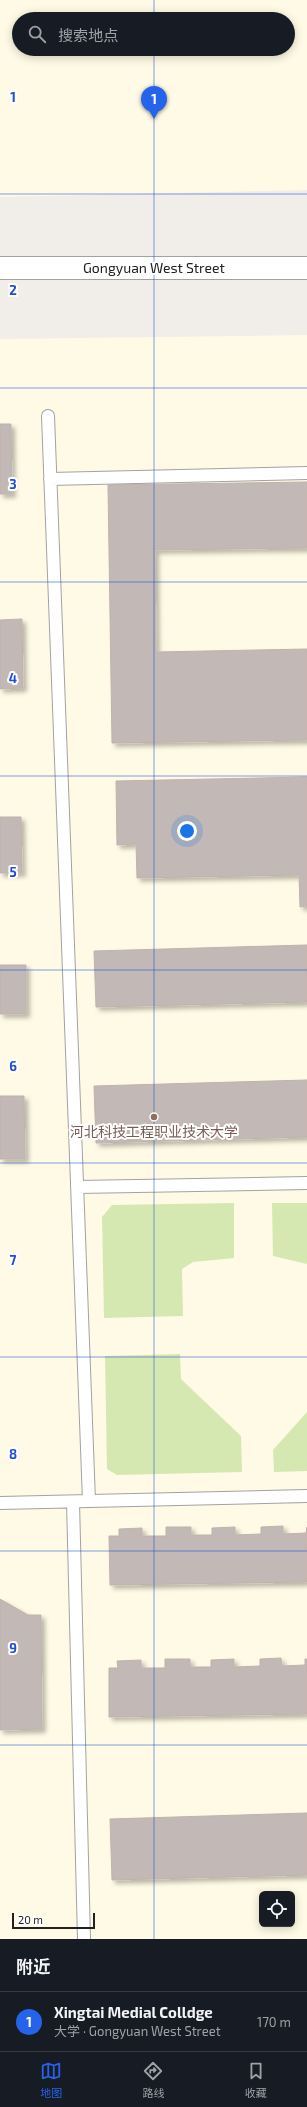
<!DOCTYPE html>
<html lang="zh">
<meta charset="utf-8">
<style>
body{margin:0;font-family:"Exo 2","Noto Sans SC",sans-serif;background:#242831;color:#f1f3f6}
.controls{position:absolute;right:12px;bottom:12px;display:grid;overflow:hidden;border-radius:6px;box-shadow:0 2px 10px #0003}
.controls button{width:36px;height:36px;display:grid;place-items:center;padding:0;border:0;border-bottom:1px solid #363941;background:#171b24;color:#f1f3f6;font:20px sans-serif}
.scale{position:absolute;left:12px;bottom:10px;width:83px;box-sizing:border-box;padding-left:4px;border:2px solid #212121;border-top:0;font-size:11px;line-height:14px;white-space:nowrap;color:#212121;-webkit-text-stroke:3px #fff;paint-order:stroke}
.you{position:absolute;left:187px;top:831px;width:14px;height:14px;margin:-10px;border:3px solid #fff;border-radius:50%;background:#1a73e8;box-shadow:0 0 0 6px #1a73e833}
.badge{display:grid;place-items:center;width:26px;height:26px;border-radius:50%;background:#2563eb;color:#fff;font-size:13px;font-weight:700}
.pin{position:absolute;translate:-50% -33px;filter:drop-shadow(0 1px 2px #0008)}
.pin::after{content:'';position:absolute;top:21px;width:14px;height:12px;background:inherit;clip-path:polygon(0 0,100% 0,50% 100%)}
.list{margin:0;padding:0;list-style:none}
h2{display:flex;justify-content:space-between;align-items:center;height:52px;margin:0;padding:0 16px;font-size:17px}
h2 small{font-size:13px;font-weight:400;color:#9ea1a6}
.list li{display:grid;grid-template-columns:26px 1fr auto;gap:12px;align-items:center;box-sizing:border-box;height:60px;padding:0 16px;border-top:1px solid #363941}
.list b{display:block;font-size:15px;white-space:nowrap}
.list p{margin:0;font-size:13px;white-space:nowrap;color:#9ea1a6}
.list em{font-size:13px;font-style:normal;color:#9ea1a6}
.icon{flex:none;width:22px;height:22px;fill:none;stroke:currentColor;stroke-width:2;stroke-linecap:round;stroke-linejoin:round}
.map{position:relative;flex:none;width:307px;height:1939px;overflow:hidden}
.search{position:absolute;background:#171b24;box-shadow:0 2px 10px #0003;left:12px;right:12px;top:12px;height:44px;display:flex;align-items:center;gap:10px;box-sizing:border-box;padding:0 14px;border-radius:22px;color:#9ea1a6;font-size:15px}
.sheet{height:112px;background:#171b24}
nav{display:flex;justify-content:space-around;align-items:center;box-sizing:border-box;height:56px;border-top:1px solid #363941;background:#171b24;font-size:11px;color:#9ea1a6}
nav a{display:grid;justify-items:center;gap:2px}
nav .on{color:#2563eb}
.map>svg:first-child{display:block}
.education{fill:#fefae5;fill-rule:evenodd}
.grass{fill:#d5e8b2}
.building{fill:#c2b8b5;stroke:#c2b2ab;filter:url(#shadow)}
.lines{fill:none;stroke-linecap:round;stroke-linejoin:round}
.service-casing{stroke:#a2a2a2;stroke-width:14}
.tertiary-casing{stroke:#a2a2a2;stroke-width:24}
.service{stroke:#fff;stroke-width:12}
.tertiary{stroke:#fff;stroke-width:22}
.grid{fill:none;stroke:#1d4ed8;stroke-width:1;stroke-opacity:0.55}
.education-dot{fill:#8d6e63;stroke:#fff;stroke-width:1.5}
.labels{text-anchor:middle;stroke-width:4;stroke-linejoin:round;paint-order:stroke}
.street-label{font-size:14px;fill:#212121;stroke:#fff}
.education-label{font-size:14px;fill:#785e54;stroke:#fff}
.grid-label{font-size:13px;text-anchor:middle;font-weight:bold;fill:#1d4ed8;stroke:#fff;stroke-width:4;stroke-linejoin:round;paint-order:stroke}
</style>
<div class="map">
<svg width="307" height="1939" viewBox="0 0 307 1939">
<defs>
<filter id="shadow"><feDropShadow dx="3.5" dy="3.5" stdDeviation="2" flood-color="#0004"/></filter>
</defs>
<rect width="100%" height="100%" fill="#f1ede9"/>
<!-- education -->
<path class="education" d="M0,0H307V190L0,197ZM19,19H288V49H19Z
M307,335V1939H0V339ZM262,1894H292V1924H262Z"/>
<!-- grass -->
<path class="grass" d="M234,1203V1258L193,1262L182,1269L183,1316L104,1318L102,1217L112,1205Z
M272,1203H307V1264L273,1256Z
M180,1354L181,1379L241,1436L242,1472L117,1475L107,1469L105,1356Z
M307,1412V1471L274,1472L273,1450Z"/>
<!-- building -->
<path class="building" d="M0,424H11L12,494H0Z
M307,482V548L155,550L156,652L307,649V740L112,743L108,485Z
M22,619L23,688L0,689V620Z
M307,777V906L300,907L299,875L137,878L136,844L117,845L116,781Z
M0,817H21L22,873H0Z
M307,945V1002L96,1007L94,951Z
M0,965H26V1014H0Z
M307,1080V1137L96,1143L94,1086Z
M0,1096H24L25,1159H0Z
M283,1526V1534L306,1533L307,1527V1582L110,1585L109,1536H119V1529L142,1528V1536H166V1527H191V1535H212V1528L235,1527V1535L261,1534V1527Z
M0,1599L28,1615H41L42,1729L0,1730Z
M281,1658L282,1666L305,1665V1659H307V1714L109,1717V1668H118L117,1661L141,1660V1668H165V1659H190V1667H211V1660L234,1659V1667L260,1666V1659Z
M307,1813V1875L112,1880L110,1819Z"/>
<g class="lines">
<!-- service casing -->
<g class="service-casing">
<path id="service" d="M48,416L89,1501
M50,479L307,473
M77,1187L307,1183
M73,1502L84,1939
M0,1503L307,1496"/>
</g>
<!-- tertiary casing -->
<g class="tertiary-casing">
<path id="tertiary" d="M0,268H307"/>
</g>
<!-- service -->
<use href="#service" class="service"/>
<!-- tertiary -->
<use href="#tertiary" class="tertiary"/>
</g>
<!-- grid -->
<path class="grid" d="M154,0V19M154,49V1939M0,194H307M0,388H307M0,582H307M0,776H307M0,970H307M0,1163H307M0,1357H307M0,1551H307M0,1745H307"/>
<!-- markers -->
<circle class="education-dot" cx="154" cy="1117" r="4"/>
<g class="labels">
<!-- street labels -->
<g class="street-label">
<text x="154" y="273">Gongyuan West Street</text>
</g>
<!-- education labels -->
<g class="education-label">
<text x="154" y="1137">河北科技工程职业技术大学</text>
</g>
</g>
<g class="grid-label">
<text x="13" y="102">1</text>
<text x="13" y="295">2</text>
<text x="13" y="489">3</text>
<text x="13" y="683">4</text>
<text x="13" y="877">5</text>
<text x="13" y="1071">6</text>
<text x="13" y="1265">7</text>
<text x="13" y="1459">8</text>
<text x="13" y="1653">9</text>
</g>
</svg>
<div class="controls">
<button><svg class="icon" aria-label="locate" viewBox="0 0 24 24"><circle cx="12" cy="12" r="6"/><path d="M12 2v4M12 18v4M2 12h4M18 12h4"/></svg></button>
</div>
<div class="scale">20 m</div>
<div class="you"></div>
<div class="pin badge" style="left:154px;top:119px">1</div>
<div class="search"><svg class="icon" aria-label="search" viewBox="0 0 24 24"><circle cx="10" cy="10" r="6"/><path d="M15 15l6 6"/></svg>搜索地点</div>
</div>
<section class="sheet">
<h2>附近<small></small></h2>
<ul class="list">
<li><span class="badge">1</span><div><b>Xingtai Medial Colldge</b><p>大学 · Gongyuan West Street</p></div><em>170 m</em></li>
</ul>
</section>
<nav>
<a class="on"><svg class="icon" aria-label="map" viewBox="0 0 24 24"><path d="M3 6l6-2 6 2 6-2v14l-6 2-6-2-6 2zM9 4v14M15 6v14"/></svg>地图</a>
<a><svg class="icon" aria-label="directions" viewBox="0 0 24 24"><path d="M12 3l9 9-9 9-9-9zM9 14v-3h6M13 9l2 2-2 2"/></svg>路线</a>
<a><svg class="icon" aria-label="saved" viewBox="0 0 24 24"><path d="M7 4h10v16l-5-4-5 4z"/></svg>收藏</a>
</nav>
